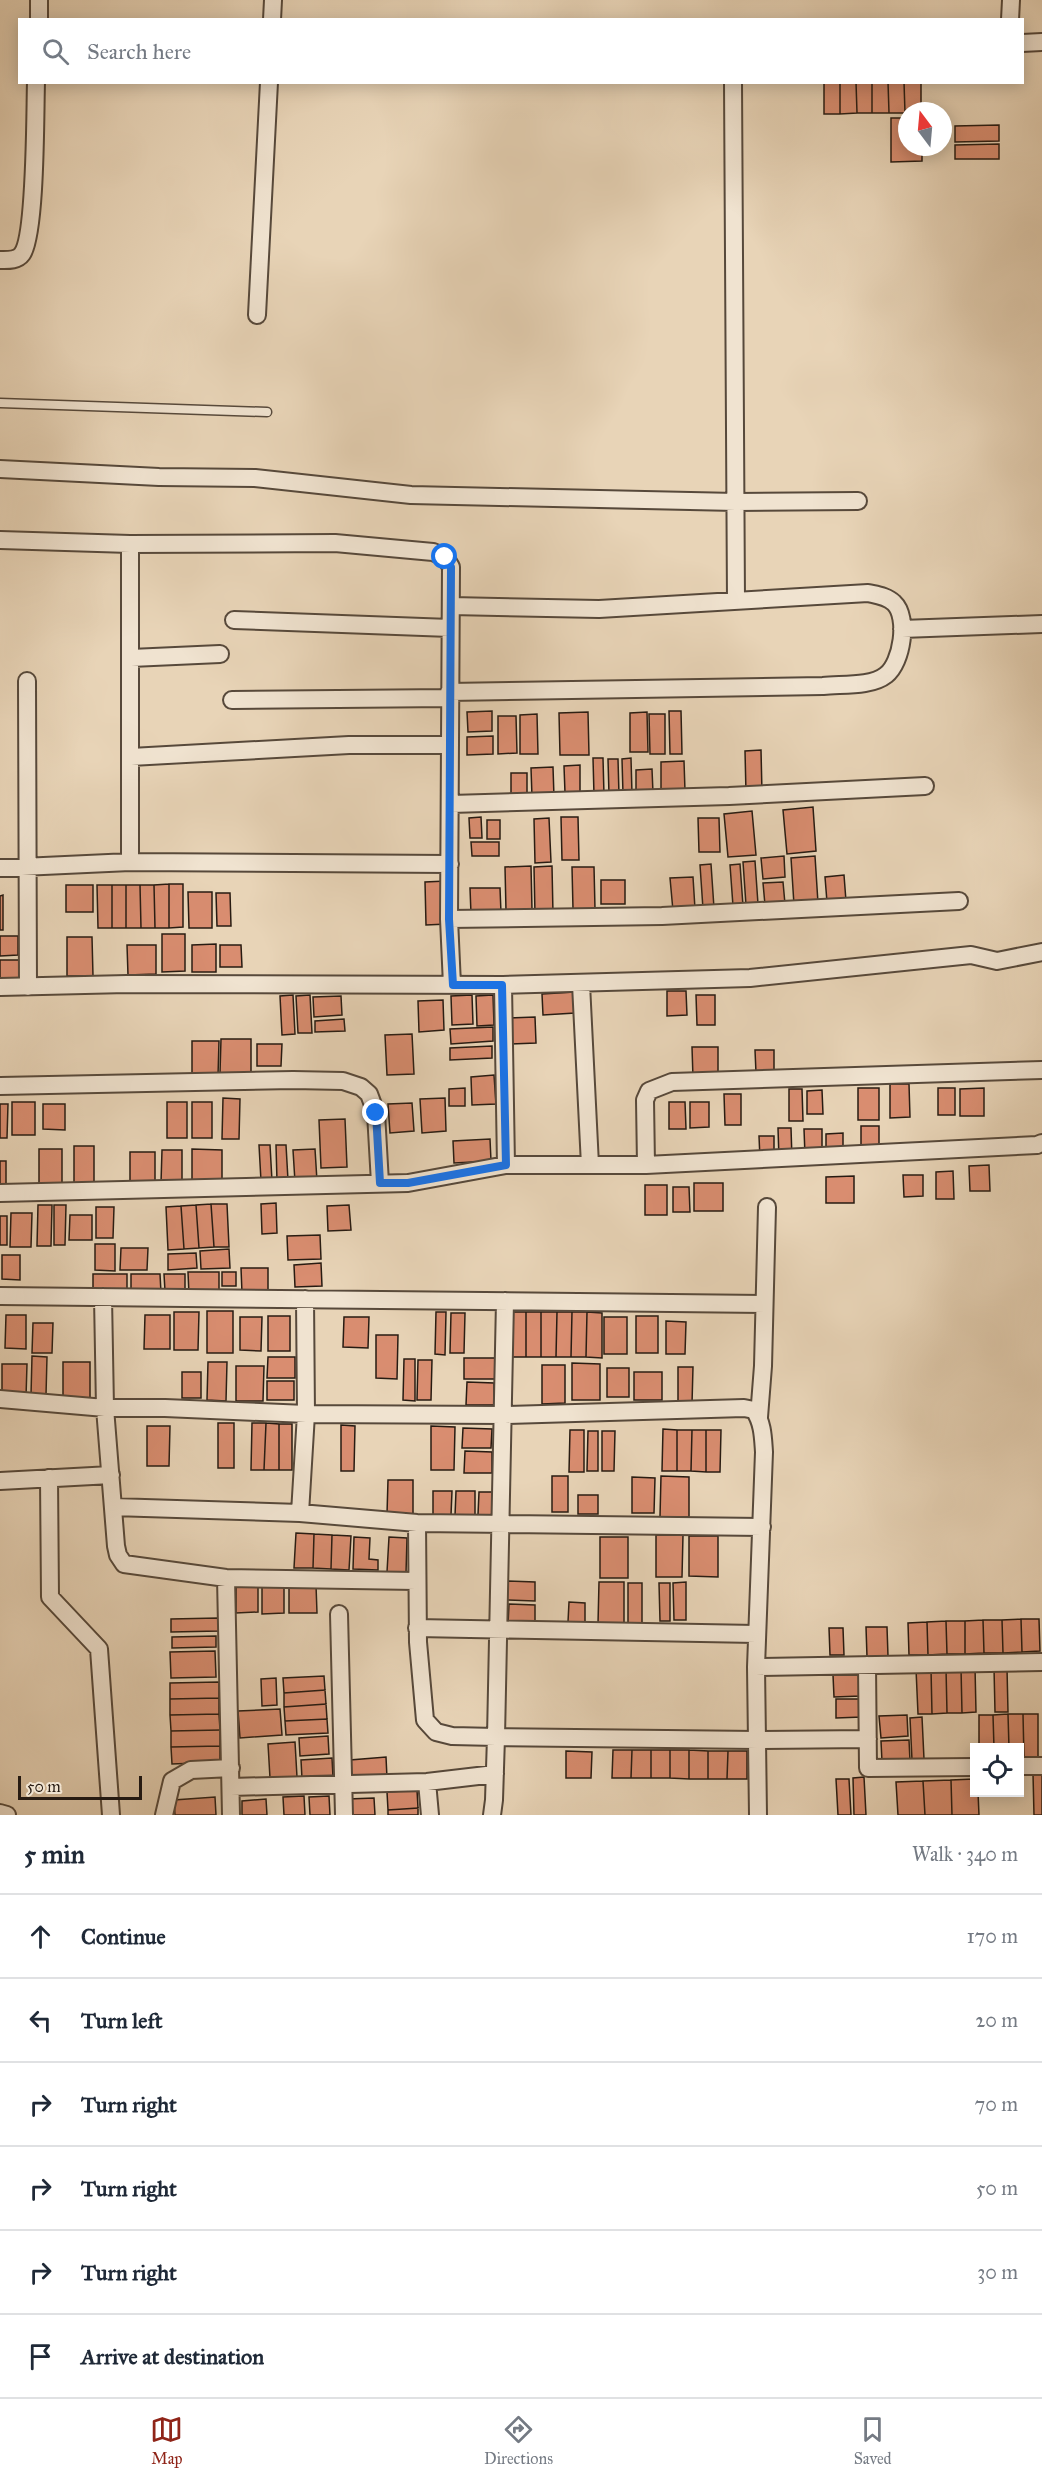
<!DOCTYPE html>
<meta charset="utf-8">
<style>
body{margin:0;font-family:"IM FELL Great Primer",serif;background:#f6f6f7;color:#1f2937}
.controls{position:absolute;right:18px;bottom:18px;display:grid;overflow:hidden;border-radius:0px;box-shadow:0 3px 15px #0003}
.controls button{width:54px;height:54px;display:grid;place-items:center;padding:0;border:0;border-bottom:2px solid #e0e1e3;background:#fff;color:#1f2937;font:30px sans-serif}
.compass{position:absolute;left:898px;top:102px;width:54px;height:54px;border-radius:50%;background:#fff;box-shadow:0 3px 15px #0003;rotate:344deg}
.scale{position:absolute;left:18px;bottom:15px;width:124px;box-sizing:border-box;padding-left:6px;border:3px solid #271b12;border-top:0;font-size:16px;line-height:21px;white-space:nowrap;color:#271b12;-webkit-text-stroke:4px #f0e3d0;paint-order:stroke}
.stop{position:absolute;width:18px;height:18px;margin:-14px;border:4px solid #1a73e8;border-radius:50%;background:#fff}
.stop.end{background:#1a73e8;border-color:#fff;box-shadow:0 2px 6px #0008}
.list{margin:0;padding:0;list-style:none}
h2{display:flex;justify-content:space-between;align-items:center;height:78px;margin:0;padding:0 24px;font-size:26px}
h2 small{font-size:20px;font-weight:400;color:#747a83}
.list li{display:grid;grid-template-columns:39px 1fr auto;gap:18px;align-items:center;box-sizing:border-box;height:84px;padding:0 24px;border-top:2px solid #e0e1e3}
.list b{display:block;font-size:22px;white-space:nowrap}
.list em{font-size:20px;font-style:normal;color:#747a83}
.icon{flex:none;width:33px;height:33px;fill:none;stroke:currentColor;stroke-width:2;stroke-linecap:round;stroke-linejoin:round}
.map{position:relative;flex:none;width:1042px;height:1815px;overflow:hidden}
.search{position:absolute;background:#fff;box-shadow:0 3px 15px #0003;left:18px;right:18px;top:18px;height:66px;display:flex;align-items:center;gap:15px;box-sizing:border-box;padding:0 21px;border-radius:0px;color:#747a83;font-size:22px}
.sheet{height:582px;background:#fff}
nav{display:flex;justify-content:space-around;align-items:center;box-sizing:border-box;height:84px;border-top:2px solid #e0e1e3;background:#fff;font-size:16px;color:#747a83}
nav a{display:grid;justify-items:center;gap:3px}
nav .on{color:#8f2418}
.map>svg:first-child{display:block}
.building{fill:#d98d70;stroke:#271b12;stroke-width:1.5}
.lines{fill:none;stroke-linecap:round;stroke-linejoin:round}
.service-casing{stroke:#57493b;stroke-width:11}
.minor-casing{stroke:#57493b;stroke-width:20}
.service{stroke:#f0e3d0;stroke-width:8}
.minor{stroke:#f0e3d0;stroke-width:16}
.route{stroke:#1a73e8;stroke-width:8}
</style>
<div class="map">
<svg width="1042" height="1815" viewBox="0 0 1042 1815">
<rect width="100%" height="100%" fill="#e8d4b7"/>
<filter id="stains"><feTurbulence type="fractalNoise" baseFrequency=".00333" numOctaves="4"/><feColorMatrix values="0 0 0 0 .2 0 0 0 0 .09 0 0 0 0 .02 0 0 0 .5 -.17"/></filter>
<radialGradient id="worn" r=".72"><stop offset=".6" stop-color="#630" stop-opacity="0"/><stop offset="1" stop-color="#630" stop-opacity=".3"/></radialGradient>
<!-- building -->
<path class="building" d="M824,82H840V114H824Z
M840,82H856L857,113L840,114Z
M856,82H872V113H857Z
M872,82H888L889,113H872Z
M888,82H904L905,113H889Z
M904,82H921V111L905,113Z
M891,118H907V147H922V161L891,162Z
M999,125V141L955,142V126Z
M999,144V159H955V145Z
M492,711V731L468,732L467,712Z
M669,711H681L682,754H670Z
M588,712L589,755H560L559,713Z
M647,712L648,752H630V713Z
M537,714L538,754H520V715Z
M649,714H665V754H650Z
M498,716H516L517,753L498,754Z
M493,736V754L467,755V737Z
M761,750L762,793H746L745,751Z
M593,758H603L604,795H594Z
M631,758L632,794H623L622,759Z
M608,759H618L619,795H609Z
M684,761L685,791L661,792V762Z
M580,765V793H565L564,766Z
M553,767L554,797H532L531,768Z
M652,769L653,793H636V770Z
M511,773H527V797H511Z
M813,807L816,851L787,854L783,810Z
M752,811L756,855L728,857L724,814Z
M481,817L482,838H470L469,818Z
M561,817H578L579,860H562Z
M549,818L551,862L535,863L534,819Z
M698,818H719L720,852H699Z
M487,820H500V839H487Z
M471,842H499V856H472Z
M784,856L785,877L763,879L761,858Z
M815,856L818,903L794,905L791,858Z
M755,861L758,904L746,905L743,862Z
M711,864L714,908L703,909L700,865Z
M740,864L743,906H733L730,865Z
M531,866L532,910L506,911L505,867Z
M552,866L553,914L535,915L534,867Z
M572,867H594L595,909H573Z
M844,875L846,901L827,902L825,877Z
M693,877L695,909L673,911L670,878Z
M601,880H625V904H601Z
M446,881L447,924L426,925L425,882Z
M783,882L785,904L765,905L763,883Z
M169,884H183V927L169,928Z
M169,884V928H155L154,885Z
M66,885H93V912H66Z
M97,885H112V928H98Z
M112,885H126V928H112Z
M126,885H140L141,928H126Z
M140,885H154L155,928H141Z
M470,888H500L501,913L471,914Z
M188,892H212V928H189Z
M216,893H230L231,926H217Z
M3,895V930H0V896Z
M162,934H185V971L162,972Z
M0,936H18V955L0,956Z
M67,937H92L93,976H67Z
M216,944V972H192V945Z
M127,945H156V974L128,975Z
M220,945H241L242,967H220Z
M0,960H19V979H0Z
M667,991H686L687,1015L667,1016Z
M574,992L575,1013L543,1015L542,994Z
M293,995L295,1034L282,1035L280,996Z
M310,995L312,1033H298L296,996Z
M472,995L473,1024L452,1025L451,996Z
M493,995L494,1025L477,1026L476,996Z
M696,995H715V1025H697Z
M341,996L342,1015L314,1017L313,997Z
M443,1000L444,1030L419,1032L418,1001Z
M535,1017L536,1043L511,1044L509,1018Z
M344,1019L345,1031L315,1032V1021Z
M493,1027V1041L451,1044L450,1029Z
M412,1034L414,1074L387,1075L385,1035Z
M221,1039H251V1074L220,1073Z
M192,1041H219L218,1076L192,1075Z
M257,1044H282L281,1066H257Z
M492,1046V1058L450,1060V1048Z
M692,1047H718V1077L693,1078Z
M755,1050H774V1072L756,1073Z
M494,1075L496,1104L472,1105L471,1077Z
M890,1084H909L910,1117L890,1118Z
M465,1088V1106H449V1089Z
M858,1088H879V1120H858Z
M938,1088H955V1115H938Z
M984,1088V1116H960V1089Z
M789,1089H802L803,1121H789Z
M822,1090L823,1114H807V1091Z
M724,1094H741V1125H725Z
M223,1098L240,1099L239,1139H222Z
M445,1098L446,1131L422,1133L420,1099Z
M12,1102H35V1135H12Z
M167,1102H187V1138H167Z
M192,1102H212V1138H192Z
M669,1102H685L686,1129H669Z
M690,1102H709V1127L690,1128Z
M412,1103L414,1131L390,1133L388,1104Z
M0,1104H8L7,1138H0Z
M43,1104H65V1130L43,1129Z
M345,1119L347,1167L321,1168L319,1120Z
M861,1126H879V1151H861Z
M778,1128H791L792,1159H779Z
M804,1129H822V1154L805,1155Z
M843,1133V1154H826V1134Z
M759,1136H774V1159H760Z
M490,1139L491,1161L454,1163L453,1141Z
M259,1145H270L272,1181H261Z
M276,1145H286L288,1180L277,1181Z
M74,1146H94V1185H74Z
M39,1149H62V1186H39Z
M192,1149L222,1150V1184H192Z
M315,1149L317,1181L295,1182L293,1150Z
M162,1150H182V1184L161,1183Z
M130,1152H155V1184H130Z
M0,1161H6V1187H0Z
M989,1165L990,1191H970L969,1166Z
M953,1171L954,1199H936V1172Z
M903,1175H923V1196L904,1197Z
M854,1176V1203H826V1177Z
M694,1183H723V1211H694Z
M645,1185H667V1215H645Z
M673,1187H689L690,1212H673Z
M276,1203L277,1233L262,1234L261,1204Z
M211,1204H227L229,1247H214Z
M211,1204L214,1247L199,1248L196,1205Z
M38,1205H52L51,1246H37Z
M54,1205H66L65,1245H54Z
M196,1205L199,1248L184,1249L181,1206Z
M349,1205L351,1230L328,1231L327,1206Z
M181,1206L184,1249L168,1250L166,1207Z
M96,1207H114L113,1238H96Z
M11,1213H32L31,1247H10Z
M70,1215H92V1240H69Z
M0,1216H7V1245H0Z
M320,1235L321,1259L288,1260L287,1236Z
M95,1244H115V1271L95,1270Z
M121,1248H148L147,1270H120Z
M229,1249L230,1268L201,1269L200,1251Z
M196,1253L197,1268L168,1270V1254Z
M2,1255H20V1280L2,1279Z
M321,1263L322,1286L295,1287L294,1265Z
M241,1268H268V1293H242Z
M188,1272H219V1295H189Z
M222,1272H236V1286H222Z
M93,1274H127V1294H93Z
M131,1274H160L161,1293H131Z
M164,1274H185V1291H165Z
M207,1311H233V1353H207Z
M174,1312H199L198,1350H174Z
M436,1312H446L445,1355L435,1354Z
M511,1312H526V1357H511Z
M526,1312H541V1357H526Z
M541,1312H557L556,1357H541Z
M557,1312H572L571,1357H556Z
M572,1312H587L586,1357H571Z
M587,1312L602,1313V1358L586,1357Z
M451,1313H465L464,1353H450Z
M6,1315H26V1349L5,1348Z
M145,1315H170V1349H144Z
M268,1316H290V1351H268Z
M636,1316H658V1353H636Z
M240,1317H262L261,1351L240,1350Z
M344,1317H369L368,1348L343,1347Z
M604,1317H627V1354H604Z
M666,1321L686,1322L685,1354H666Z
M33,1323H53L52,1353H32Z
M376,1335H398L397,1379L376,1378Z
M32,1356L47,1357L46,1395H31Z
M268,1357H295V1378H267Z
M464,1358H497V1379H464Z
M404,1359H415V1401L403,1400Z
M418,1360H432L431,1400H417Z
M63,1362H90V1398H63Z
M208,1362H227L226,1401L207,1400Z
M572,1363L600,1364V1400H572Z
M2,1364H27L26,1397H2Z
M542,1365H565V1403L542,1404Z
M236,1366H264L263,1401H236Z
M678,1367H693L692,1404H678Z
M607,1368H629V1397H607Z
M182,1372H201V1398H182Z
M634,1372H662V1400H634Z
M267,1381H294V1400H267Z
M467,1382L494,1383V1405H466Z
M218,1423H234V1468H218Z
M252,1423H266L264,1470H251Z
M266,1423L279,1424V1470H264Z
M279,1424H292V1470H279Z
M341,1425L355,1426L354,1471H341Z
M147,1426H170L169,1466H147Z
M431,1426L455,1427L454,1470H431Z
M463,1428L492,1429L491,1448H462Z
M663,1429L677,1430V1471H662Z
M570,1430H584V1472H569Z
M677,1430H692L691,1471H677Z
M692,1430H706V1472L691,1471Z
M706,1430H721L720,1472H706Z
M588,1431H598V1471H587Z
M602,1431H615L614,1471H602Z
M465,1451L492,1452V1473H464Z
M552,1476H568V1512H552Z
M661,1476L689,1477V1517H660Z
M632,1477L655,1478L654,1513H632Z
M388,1480H413V1515L387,1514Z
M433,1491H452L451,1515H433Z
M456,1491H475V1516H455Z
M479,1492H493L492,1515H478Z
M578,1495H598V1514H578Z
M296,1533L314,1534L313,1568H294Z
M314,1534L332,1535L331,1569L313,1568Z
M332,1535L351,1536L349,1570L331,1569Z
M656,1535H683L682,1577H656Z
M689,1536H718V1577L689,1576Z
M354,1537L370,1538L369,1559L378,1560V1570L353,1569Z
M389,1537L407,1538L406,1573L387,1572Z
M600,1537H628V1578H600Z
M508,1581L535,1582V1601L507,1600Z
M599,1582H624V1624H598Z
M686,1582V1620H674L673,1583Z
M628,1583H642V1623H628Z
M659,1583H670V1621H660Z
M236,1585H258V1612L236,1613Z
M284,1585V1613L262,1614V1586Z
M316,1585L317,1613H289V1586Z
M569,1602L585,1603V1622H568Z
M509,1604L535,1605V1625H508Z
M218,1618L219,1631L171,1632V1619Z
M1021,1619H1039L1040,1651L1022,1652Z
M1021,1619L1022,1652L1003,1653L1002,1620Z
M983,1620H1002L1003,1653H984Z
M983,1620L984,1653L965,1654V1621Z
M946,1621H965V1654H947Z
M946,1621L947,1654L928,1655L927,1622Z
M927,1622L928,1655H909L908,1623Z
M866,1627H887L888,1656L867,1657Z
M829,1628H843L844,1655H830Z
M216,1636V1647L172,1648V1637Z
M215,1651L216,1677L171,1678L170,1652Z
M975,1667L976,1712L962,1713L961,1668Z
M946,1668H961L962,1713H947Z
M946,1668L947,1713L932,1714L931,1669Z
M994,1668H1007L1008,1712H995Z
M916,1669H931L932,1714H918Z
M860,1674L861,1696L834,1697L833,1675Z
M324,1676L325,1690L284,1693L283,1678Z
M276,1678L277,1705L262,1706L261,1679Z
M219,1682V1698L170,1699V1683Z
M325,1690L326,1704L284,1707V1693Z
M219,1698V1714L170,1715V1699Z
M836,1699H862V1717L836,1718Z
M326,1704L327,1719L285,1721L284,1707Z
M280,1709L282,1735L240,1738L238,1711Z
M219,1714L220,1730L171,1731L170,1715Z
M1008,1714H1023L1024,1759H1020V1748H1009Z
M1008,1714L1009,1748H994L993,1715Z
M1023,1714H1038V1759H1024Z
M907,1715L908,1736L881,1738L879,1716Z
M979,1715H993L994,1748H979Z
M922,1717L924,1759L912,1760L910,1718Z
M327,1719L328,1733L286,1735L285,1721Z
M220,1730V1746L171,1747V1731Z
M328,1736L329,1754L300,1756L299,1738Z
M909,1740L910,1761L882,1762L881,1741Z
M295,1742L297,1777L270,1778L268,1744Z
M220,1746V1762L172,1764L171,1747Z
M613,1750H632L631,1778H612Z
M632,1750H651V1778H631Z
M651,1750H670V1778H651Z
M670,1750H689V1779L670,1778Z
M689,1750L708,1751V1779H689Z
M566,1751L592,1752L591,1778H566Z
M708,1751H728L727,1779H708Z
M728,1751H747V1779H727Z
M386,1757L387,1778L351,1780L350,1760Z
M332,1758L333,1777L302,1779L301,1760Z
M1033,1774H1042V1815H1034Z
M864,1777L866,1815H854L853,1778Z
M836,1779H849L851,1815H838Z
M974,1779V1792H978L979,1815H952L951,1780Z
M951,1780L952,1815H925L923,1781Z
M923,1781L925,1815H898L896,1782Z
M417,1790L418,1808L388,1810L387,1792Z
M304,1796L305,1815H284L283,1797Z
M329,1796L330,1815H310L309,1797Z
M215,1797L216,1815H175L174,1800Z
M374,1798L375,1815H349L348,1799Z
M266,1799L267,1815H242V1801Z
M418,1808V1815H388V1810Z"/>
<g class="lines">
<!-- service casing -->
<g class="service-casing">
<path id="service" d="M0,403L267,412"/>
</g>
<!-- minor casing -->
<g class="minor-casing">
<path id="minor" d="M39,20V0
M272,20L273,0
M1010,20L1011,0
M1022,43L1042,42
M733,82L736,601
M0,260C7,260 17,261 22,254C36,235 35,113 36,82
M257,315L269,82
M0,469L159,477L255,478L411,495L736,502L858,501
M0,540L130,544L335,543L433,552L445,557L451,567L449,919L452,985
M130,544V862
M234,620L450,628
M902,629L1042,624
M131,658L220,654
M27,681L28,987
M449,692L823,686C842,684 871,687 886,675C902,663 909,617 894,603C887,596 877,595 868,593L599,609L451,606
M232,700L449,698
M131,757L349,745H450
M451,804L729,796L925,786
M0,868L130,862L450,864
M449,919L662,916L959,901
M581,984L590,1165
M503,985L506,1165
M0,987L127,984L503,985L750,978L971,955L997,961L1042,952
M0,1086L293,1080L343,1081L361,1087L369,1094L376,1113L380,1183
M646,1165L645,1100L649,1091L672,1082L1042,1070
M0,1193L408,1183L506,1165H646L1037,1145L1042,1143
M0,1296L764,1304
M103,1297L105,1408L116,1546L118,1555L124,1564L226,1578L416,1581
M505,1301L496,1737L757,1740L868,1739
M0,1399L105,1408H165L306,1414L505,1415L744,1408L754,1410C763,1423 763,1438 764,1452L756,1667L758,1815
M759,1417L763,1366L767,1207
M49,1478L50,1597L99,1649L111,1815
M0,1481L111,1475
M113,1507L300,1513L417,1523L762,1527
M300,1513L306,1414L305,1299
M417,1523L418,1642L425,1720L436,1732L452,1736L496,1737L494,1800L492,1815
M226,1578L231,1815
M339,1614L344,1815
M417,1628L756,1634
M867,1665L868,1768L974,1767
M756,1667L1042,1662
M1020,1766H1042
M427,1782L430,1815
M231,1787L427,1782L495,1774
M0,1813L7,1815
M164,1815L172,1781L191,1770L231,1768"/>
</g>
<!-- service -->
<use href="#service" class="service"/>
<!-- minor -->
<use href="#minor" class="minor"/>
</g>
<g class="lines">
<!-- route -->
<path class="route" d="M376,1113L380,1183H408L506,1165L502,985H453L449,919L451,567L445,557"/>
</g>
<rect width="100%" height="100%" filter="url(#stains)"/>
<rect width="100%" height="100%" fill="url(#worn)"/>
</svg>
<div class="controls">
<button><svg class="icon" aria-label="locate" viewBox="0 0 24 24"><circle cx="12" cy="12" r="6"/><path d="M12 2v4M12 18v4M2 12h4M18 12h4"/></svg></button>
</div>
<svg class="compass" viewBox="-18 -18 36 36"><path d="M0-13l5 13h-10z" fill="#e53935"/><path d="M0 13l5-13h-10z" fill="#747a83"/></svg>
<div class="scale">50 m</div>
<div class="stop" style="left:445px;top:557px"></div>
<div class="stop end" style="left:376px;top:1113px"></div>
<div class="search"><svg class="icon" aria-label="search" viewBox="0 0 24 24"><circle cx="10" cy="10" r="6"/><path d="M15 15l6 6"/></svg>Search here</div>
</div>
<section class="sheet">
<h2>5 min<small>Walk · 340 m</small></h2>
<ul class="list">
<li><svg class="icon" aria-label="ahead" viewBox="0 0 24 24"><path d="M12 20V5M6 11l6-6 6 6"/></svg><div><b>Continue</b></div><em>170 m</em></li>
<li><svg class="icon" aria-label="left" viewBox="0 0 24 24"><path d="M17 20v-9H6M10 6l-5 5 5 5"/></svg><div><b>Turn left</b></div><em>20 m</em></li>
<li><svg class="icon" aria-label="right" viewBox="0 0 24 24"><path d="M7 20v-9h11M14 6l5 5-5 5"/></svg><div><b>Turn right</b></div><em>70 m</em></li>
<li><svg class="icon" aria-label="right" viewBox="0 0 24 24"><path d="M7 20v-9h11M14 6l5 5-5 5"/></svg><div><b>Turn right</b></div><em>50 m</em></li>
<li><svg class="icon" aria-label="right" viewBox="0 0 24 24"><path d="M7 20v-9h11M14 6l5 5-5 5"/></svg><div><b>Turn right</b></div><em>30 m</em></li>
<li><svg class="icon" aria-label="arrive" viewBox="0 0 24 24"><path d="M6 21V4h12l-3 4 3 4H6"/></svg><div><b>Arrive at destination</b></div></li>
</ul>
</section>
<nav>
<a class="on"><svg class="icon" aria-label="map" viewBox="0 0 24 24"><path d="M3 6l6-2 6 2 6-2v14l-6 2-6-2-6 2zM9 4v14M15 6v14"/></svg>Map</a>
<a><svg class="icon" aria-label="directions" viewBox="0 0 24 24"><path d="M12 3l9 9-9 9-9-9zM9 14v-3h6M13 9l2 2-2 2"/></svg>Directions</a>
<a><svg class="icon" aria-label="saved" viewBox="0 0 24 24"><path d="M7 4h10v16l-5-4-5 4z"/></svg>Saved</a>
</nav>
